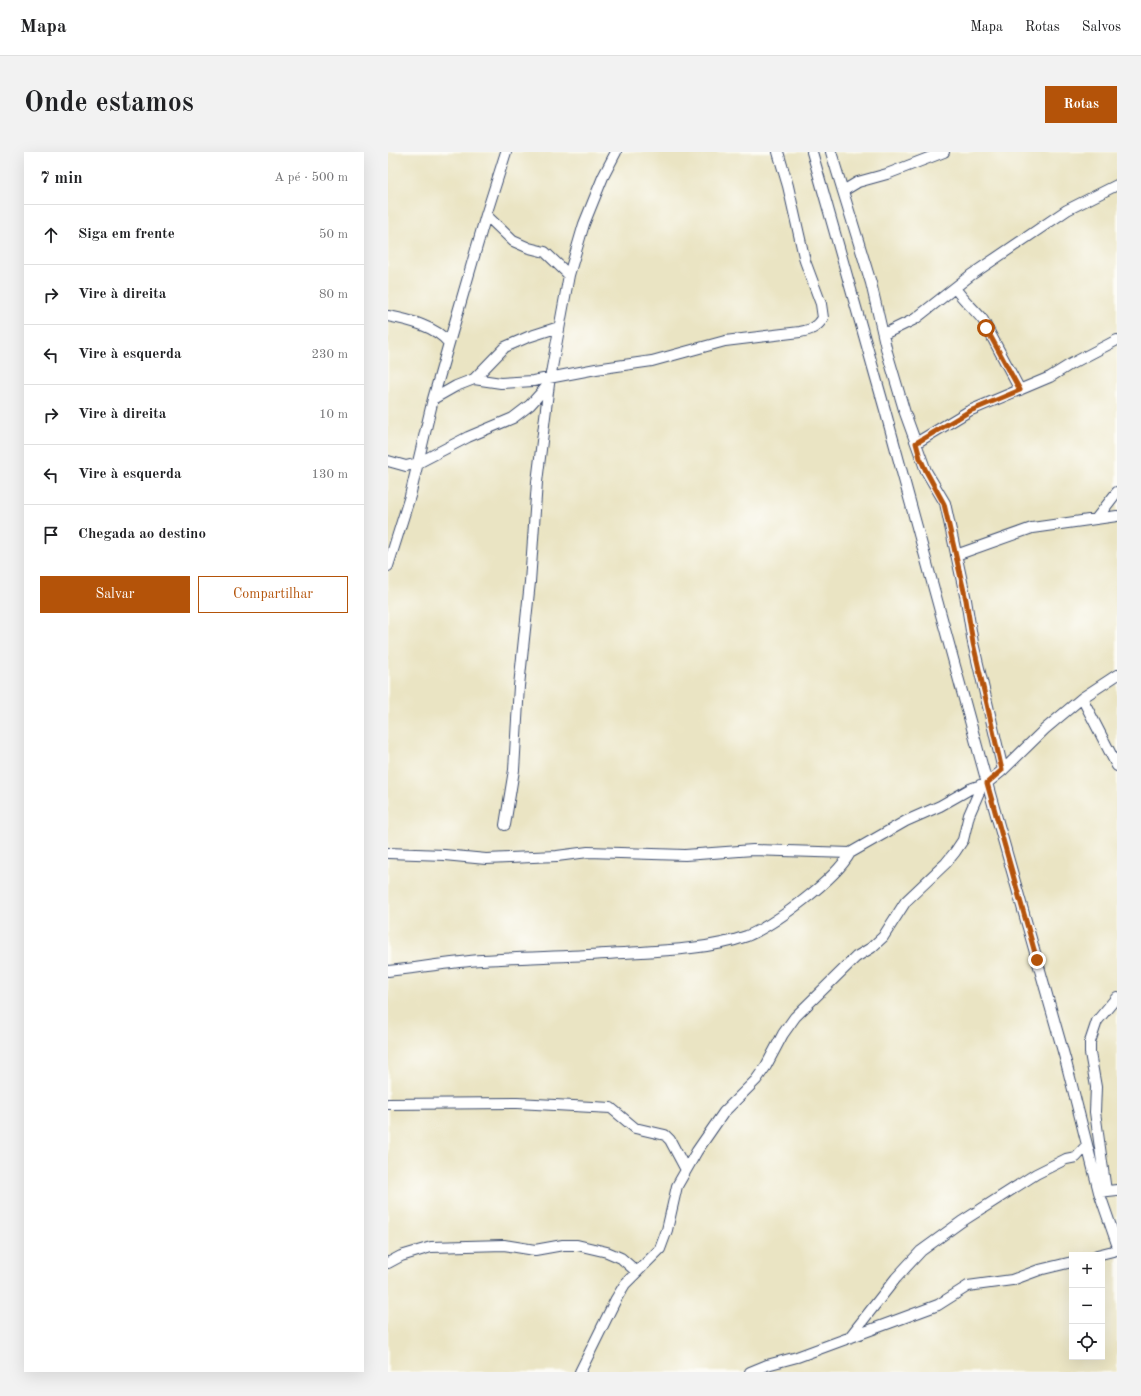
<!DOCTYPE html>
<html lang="pt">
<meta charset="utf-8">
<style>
body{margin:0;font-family:"Old Standard TT",serif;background:#f2f2f2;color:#202124}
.controls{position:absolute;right:12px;bottom:12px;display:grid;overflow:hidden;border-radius:0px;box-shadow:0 4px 16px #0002}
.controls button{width:36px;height:36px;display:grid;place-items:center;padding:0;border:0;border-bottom:1px solid #e0e0e0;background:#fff;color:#202124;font:20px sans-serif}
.stop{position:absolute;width:12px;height:12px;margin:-9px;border:3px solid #b45309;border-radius:50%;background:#fff}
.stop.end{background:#b45309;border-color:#fff;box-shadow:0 1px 4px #0008}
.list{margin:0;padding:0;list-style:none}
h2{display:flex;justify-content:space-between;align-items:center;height:52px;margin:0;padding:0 16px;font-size:17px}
h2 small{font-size:13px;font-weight:400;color:#757577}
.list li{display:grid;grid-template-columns:26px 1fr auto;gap:12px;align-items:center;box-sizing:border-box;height:60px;padding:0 16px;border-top:1px solid #e0e0e0}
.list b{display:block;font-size:15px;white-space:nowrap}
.list em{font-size:13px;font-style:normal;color:#757577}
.actions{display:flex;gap:8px;padding:12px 16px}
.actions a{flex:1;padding:9px 0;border:1px solid #b45309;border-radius:0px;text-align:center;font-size:14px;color:#b45309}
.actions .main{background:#b45309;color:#fff}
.icon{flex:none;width:22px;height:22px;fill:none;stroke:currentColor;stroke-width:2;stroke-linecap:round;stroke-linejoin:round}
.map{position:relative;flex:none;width:729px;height:1220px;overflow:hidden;border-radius:0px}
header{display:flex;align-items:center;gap:24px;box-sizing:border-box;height:56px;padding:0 20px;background:#fff;border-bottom:1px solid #e0e0e0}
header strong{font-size:19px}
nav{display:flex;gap:22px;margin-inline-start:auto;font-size:14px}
.intro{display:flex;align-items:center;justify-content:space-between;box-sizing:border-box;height:96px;padding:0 24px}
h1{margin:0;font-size:28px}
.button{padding:10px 18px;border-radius:0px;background:#b45309;color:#fff;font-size:14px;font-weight:700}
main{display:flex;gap:24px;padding:0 24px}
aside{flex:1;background:#fff;border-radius:0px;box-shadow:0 4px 16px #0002}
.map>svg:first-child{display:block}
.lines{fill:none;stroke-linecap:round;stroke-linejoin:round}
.street-casing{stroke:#3a4a6d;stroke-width:12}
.street{stroke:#fff;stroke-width:10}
.route{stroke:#b45309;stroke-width:5}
</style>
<header>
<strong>Mapa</strong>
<nav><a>Mapa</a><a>Rotas</a><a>Salvos</a></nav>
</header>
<div class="intro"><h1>Onde estamos</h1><a class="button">Rotas</a></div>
<main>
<aside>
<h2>7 min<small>A pé · 500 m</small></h2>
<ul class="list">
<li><svg class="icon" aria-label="ahead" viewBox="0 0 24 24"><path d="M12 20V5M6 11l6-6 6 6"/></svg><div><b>Siga em frente</b></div><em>50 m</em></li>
<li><svg class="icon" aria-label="right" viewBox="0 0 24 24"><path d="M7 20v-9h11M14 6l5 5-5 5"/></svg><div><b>Vire à direita</b></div><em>80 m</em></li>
<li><svg class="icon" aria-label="left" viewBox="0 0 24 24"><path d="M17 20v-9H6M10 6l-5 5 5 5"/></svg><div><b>Vire à esquerda</b></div><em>230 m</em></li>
<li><svg class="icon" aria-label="right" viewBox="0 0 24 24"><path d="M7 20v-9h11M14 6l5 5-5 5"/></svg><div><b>Vire à direita</b></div><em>10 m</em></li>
<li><svg class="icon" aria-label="left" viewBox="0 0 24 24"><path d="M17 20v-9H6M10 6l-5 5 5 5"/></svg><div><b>Vire à esquerda</b></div><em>130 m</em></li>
<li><svg class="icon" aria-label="arrive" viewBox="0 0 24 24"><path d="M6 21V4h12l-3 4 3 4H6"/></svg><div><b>Chegada ao destino</b></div></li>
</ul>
<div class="actions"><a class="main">Salvar</a><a>Compartilhar</a></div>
</aside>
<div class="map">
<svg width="729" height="1220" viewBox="0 0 729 1220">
<rect width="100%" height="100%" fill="#fdfcf7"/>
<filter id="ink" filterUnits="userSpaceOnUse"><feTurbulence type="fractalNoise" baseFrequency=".025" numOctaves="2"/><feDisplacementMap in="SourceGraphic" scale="8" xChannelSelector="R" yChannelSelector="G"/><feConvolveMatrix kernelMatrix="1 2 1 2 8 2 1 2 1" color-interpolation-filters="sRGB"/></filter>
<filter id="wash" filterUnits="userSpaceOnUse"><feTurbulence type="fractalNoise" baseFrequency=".012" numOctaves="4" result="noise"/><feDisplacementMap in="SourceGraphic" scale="16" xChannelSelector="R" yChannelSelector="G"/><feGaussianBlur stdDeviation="0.9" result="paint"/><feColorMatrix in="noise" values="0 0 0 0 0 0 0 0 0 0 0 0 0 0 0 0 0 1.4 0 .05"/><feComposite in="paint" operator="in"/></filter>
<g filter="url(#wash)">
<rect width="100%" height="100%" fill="#eae4c3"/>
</g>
<g filter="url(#ink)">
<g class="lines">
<!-- street casing -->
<g class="street-casing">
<path id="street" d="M424,0L497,258L599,631L678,910L711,1040L729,1092
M443,0L483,131L499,200L517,261L538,319L557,351L578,448L585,491L615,618
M455,39L470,30L499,22L556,0
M98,63L125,89L141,96L157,100L181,123
M567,136C575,148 586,157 595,168L632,238
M0,164C21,168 47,174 61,191
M496,182L527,167L583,123L679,58L729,33
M86,227L113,231L145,229L208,217L264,209L337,189L412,180C422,178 429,176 435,166L433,152L417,109L400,34L390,0
M45,247L68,234L86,227L117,195L140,185L171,175
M528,291L581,259L662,225L683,212L729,188
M0,309L18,314L30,311L80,285L125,266L142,253L161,232
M708,367L729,340
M568,403L644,376L729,364
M0,414L22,344L45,247L61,191L98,63L118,0
M694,546L729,614
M117,673L126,618L131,534L142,430L149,330L161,232L181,123L196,72L215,25L228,0
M0,701L56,703L98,707L169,704L200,700L297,703L365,698L462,701L518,669L552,654L582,637L599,631L615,618L657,577L694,546L729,523
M0,819C31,816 62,810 94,808C135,805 176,805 218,802C261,799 318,799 359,784C386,773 448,727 462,701
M0,952L129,951L223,956L247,976L277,983L282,988L298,1018
M718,1039L707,960L708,935L702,901V890L709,869L729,845
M711,1040L729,1038
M709,1103L729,1098
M0,1111L13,1104L43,1095L116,1093L147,1098L175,1093H189L219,1100L233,1106L249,1120
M461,1186L508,1126L533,1099L573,1070L648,1022L678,1007L688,1005L699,993
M192,1220L228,1147L237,1132L272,1097L279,1078L289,1034L309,999L336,960L368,928L378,914L395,882L407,865L468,805L483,796L495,785L518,749L558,711L567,700L575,688L581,663L591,640L592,633
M362,1220L379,1213L409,1205L550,1153L580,1134L624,1128L651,1118L684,1110"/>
</g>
<!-- street -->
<use href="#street" class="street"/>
</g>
</g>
<g class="lines" filter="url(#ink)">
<!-- route -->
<path class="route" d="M598,176L632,238L582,259L528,291L532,306L538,319L556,352L578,448L585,491L614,618L599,631L649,808"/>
</g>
</svg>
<div class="controls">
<button>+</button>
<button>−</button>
<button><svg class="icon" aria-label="locate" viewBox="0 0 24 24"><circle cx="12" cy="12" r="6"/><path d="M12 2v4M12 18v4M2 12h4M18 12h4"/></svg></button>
</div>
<div class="stop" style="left:598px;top:176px"></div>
<div class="stop end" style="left:649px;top:808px"></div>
</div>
</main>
